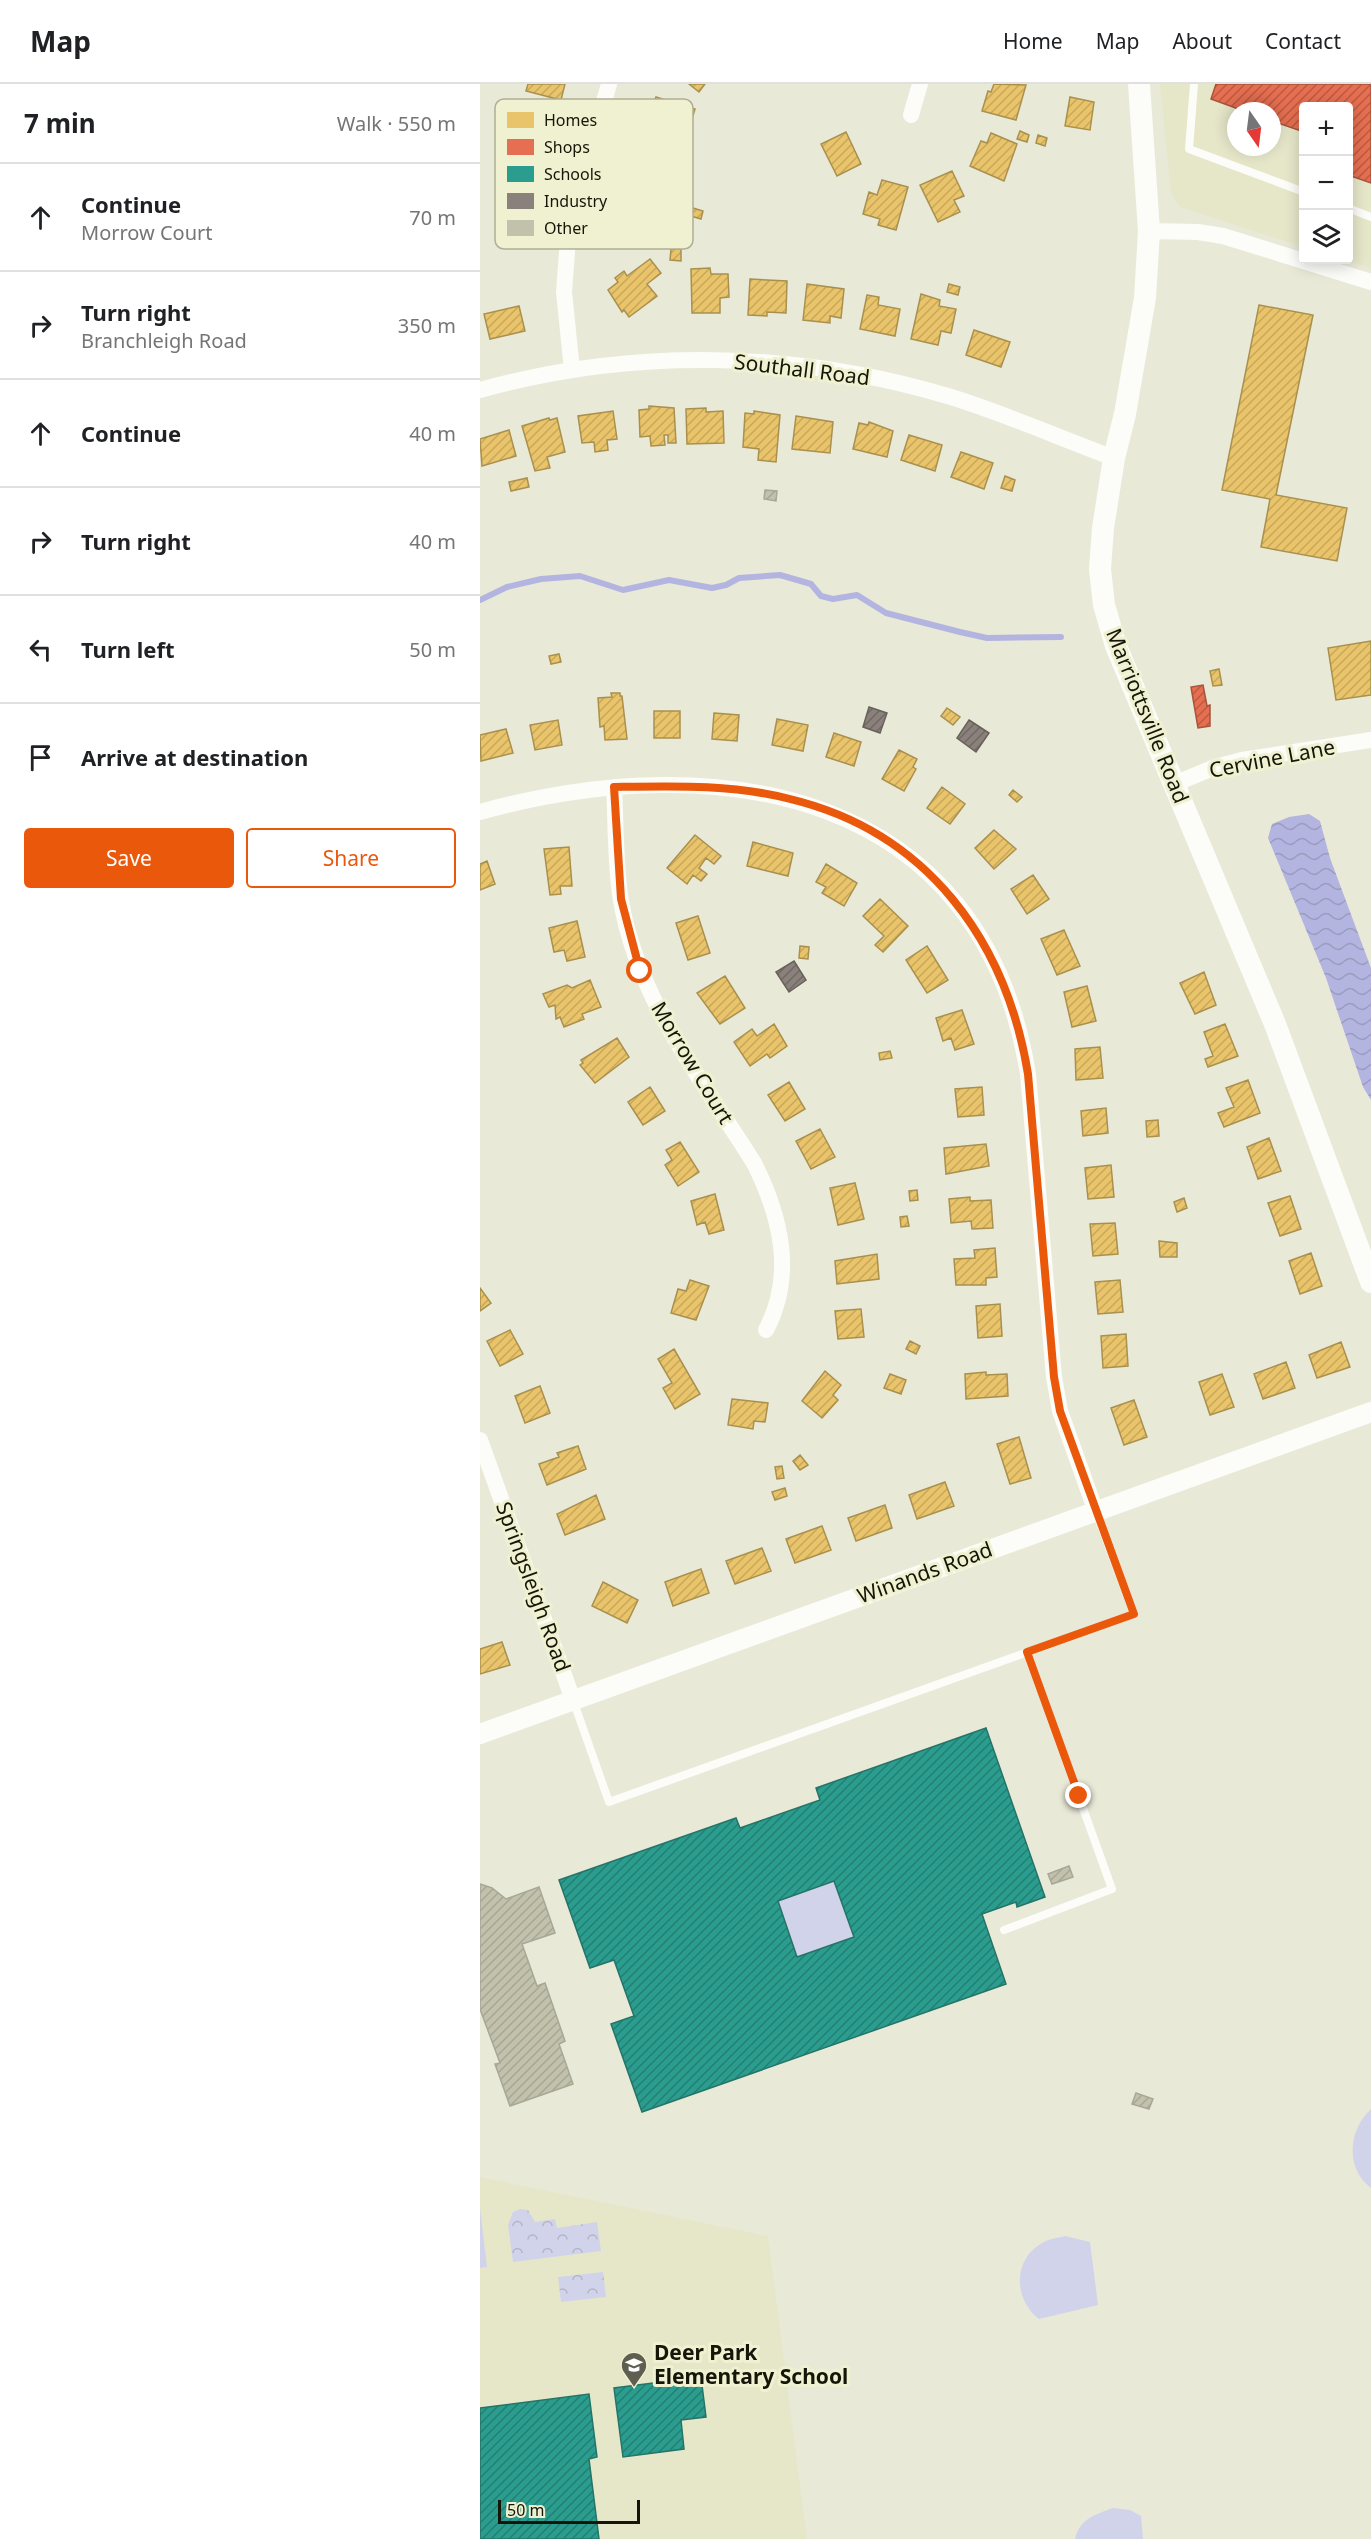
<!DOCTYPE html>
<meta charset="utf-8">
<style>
body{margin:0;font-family:"Noto Sans",sans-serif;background:#f2f2f2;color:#202124}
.controls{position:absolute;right:18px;top:18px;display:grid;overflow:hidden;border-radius:6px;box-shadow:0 3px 15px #0003}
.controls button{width:54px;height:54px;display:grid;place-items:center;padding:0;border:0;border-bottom:2px solid #e0e0e0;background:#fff;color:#202124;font:30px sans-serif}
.compass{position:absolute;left:747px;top:18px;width:54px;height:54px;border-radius:50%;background:#fff;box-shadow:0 3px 15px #0003;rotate:166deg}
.scale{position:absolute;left:18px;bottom:15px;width:142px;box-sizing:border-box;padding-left:6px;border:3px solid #151509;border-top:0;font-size:16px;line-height:21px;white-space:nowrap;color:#151509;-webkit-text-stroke:4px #eff1d0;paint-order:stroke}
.stop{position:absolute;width:18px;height:18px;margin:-14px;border:4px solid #ea580c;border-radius:50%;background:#fff}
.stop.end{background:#ea580c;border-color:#fff;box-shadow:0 2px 6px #0008}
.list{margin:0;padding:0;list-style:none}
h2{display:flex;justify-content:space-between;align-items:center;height:78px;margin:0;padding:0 24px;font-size:26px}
h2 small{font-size:20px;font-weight:400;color:#757577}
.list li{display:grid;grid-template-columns:39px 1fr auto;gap:18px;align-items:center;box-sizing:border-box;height:108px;padding:0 24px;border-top:2px solid #e0e0e0}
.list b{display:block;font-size:22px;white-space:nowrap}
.list p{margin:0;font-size:20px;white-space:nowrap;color:#757577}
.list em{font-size:20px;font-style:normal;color:#757577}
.actions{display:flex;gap:12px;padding:18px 24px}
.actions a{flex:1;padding:14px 0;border:2px solid #ea580c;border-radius:6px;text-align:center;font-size:21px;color:#ea580c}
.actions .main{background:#ea580c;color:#fff}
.icon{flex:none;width:33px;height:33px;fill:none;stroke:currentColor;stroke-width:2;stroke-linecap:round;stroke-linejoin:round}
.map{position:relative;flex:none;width:891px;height:2455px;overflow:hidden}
header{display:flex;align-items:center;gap:36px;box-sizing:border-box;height:84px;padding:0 30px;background:#fff;border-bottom:2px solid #e0e0e0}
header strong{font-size:28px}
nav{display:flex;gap:33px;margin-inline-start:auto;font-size:21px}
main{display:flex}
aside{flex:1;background:#fff}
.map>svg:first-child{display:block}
.built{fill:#e6e7c9;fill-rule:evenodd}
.green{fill:#d1d3ea}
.forest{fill:url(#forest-crowns)}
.water{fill:url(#water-waves)}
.homes{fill:url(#homes-hatch);stroke:#a9904d;stroke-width:1.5}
.shops{fill:url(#shops-hatch);stroke:#a8543b;stroke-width:1.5}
.schools{fill:url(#schools-hatch);stroke:#247467;stroke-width:1.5;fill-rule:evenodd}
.industry{fill:url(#industry-hatch);stroke:#67615a;stroke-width:1.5}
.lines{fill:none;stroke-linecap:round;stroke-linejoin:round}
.stream{stroke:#b3b5e0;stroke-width:6}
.building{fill:url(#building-hatch);stroke:#a7a79a;stroke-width:1.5}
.service{stroke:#fcfcf9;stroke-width:8}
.minor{stroke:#fcfcf9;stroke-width:16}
.tertiary{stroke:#fcfcf9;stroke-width:20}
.secondary{stroke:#fcfcf9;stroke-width:22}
.route{stroke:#ea580c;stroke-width:8}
.labels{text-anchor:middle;stroke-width:6;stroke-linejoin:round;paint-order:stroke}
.street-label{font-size:21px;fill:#151509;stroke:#eff1d0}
.poi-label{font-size:21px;font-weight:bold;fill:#151509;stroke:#eff1d0;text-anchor:start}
.key{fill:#eff1d0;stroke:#aeaf94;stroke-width:1.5}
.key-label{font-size:16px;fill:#151509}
</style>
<header>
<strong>Map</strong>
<nav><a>Home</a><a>Map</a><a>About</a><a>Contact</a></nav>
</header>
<main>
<aside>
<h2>7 min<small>Walk · 550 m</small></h2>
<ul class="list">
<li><svg class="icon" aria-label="ahead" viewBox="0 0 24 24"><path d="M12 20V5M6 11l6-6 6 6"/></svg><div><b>Continue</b><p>Morrow Court</p></div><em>70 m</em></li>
<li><svg class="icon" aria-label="right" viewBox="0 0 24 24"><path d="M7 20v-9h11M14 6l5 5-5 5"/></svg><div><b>Turn right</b><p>Branchleigh Road</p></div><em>350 m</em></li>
<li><svg class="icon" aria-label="ahead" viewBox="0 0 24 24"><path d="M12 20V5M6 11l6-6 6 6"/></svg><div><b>Continue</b></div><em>40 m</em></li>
<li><svg class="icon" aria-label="right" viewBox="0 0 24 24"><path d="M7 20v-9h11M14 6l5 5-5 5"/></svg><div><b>Turn right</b></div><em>40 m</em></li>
<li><svg class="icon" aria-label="left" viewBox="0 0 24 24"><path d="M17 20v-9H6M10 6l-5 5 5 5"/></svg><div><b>Turn left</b></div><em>50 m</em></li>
<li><svg class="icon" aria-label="arrive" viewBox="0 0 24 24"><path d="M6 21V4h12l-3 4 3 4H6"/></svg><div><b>Arrive at destination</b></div></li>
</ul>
<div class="actions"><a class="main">Save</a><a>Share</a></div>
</aside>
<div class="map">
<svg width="891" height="2455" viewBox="0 0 891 2455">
<defs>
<pattern id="forest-crowns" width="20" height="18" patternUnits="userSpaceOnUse" patternTransform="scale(1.5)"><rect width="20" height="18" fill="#d1d3ea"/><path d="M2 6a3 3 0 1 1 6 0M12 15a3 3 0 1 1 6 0" fill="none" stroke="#b3b4c7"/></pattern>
<pattern id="water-waves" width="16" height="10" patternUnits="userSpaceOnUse" patternTransform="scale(1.5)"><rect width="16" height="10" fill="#b3b5e0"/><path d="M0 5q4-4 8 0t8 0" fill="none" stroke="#999bbf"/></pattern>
<pattern id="homes-hatch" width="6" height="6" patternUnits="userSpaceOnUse" patternTransform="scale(1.5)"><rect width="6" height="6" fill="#e9c46a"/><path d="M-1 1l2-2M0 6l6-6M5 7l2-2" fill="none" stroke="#c7a85b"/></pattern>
<pattern id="shops-hatch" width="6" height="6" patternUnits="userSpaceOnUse" patternTransform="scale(1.5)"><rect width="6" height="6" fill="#e76f51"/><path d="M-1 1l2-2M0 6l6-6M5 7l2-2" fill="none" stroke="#ba5a41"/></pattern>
<pattern id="schools-hatch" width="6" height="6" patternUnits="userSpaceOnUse" patternTransform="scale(1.5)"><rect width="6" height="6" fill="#2a9d8f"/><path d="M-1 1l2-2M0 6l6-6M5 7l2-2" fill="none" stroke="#237f73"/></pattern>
<pattern id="industry-hatch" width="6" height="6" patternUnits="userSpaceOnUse" patternTransform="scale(1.5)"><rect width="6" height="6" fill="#8a817c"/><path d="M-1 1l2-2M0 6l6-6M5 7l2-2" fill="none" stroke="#706864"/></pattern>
<pattern id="building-hatch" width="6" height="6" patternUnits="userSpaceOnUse" patternTransform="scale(1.5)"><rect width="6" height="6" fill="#c2c2ac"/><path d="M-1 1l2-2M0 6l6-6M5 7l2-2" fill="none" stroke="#a6a693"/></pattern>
</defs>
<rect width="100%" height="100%" fill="#e9e9d8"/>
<!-- built -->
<path class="built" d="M680,0H891V184L863,176H868V22H824L823,163L700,123L691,109ZM756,27H792V63H756Z
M0,2093L288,2152L327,2455H0Z"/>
<!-- green -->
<path class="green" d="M354,1797L374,1853L317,1873L298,1817Z
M891,2025V2104C865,2085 868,2046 891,2025Z
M0,2124L7,2183L0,2184Z
M585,2152L610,2158L618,2221L559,2235C534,2216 532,2176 562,2159C568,2155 578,2154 585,2152Z
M633,2424L650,2426L661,2432L663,2455H595C600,2435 614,2431 633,2424Z"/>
<!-- forest -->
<path class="forest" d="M40,2125L48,2126L55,2138L75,2135L77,2144L117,2138L121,2167L33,2178L28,2141L33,2128Z
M123,2188L126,2213L81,2218L78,2193Z"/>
<!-- water -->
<path class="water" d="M829,730L840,737L850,774L891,884V1016L883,1003L846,894L788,754L792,740L809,733Z"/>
<!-- homes -->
<path class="homes" d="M48,0H85L81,16L46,7Z
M209,0H225L219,8Z
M514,0L546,1L536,36L502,27L508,7L511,8Z
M176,13L215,25L211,38L203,36L196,58L162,48Z
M590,13L614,18L610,46L585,42Z
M540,47L549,51L547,58L537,55Z
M366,48L381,80L357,92L341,60Z
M511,49L537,60L524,97L490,82L501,57L507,59Z
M558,51L567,54L565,62L556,59Z
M472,87L484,112L474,116L480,128L458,138L440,101Z
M402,96L428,103L416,146L398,141L400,135L383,130L389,108L397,111Z
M213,124L223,127L221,135L211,132Z
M191,165H201V177L190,176Z
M170,175L181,189L167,200L177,212L149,233L144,226L142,228L128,206L138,198L135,194L144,187L147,192Z
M230,184L231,190H248L249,213L240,214V229H212L211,185Z
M270,195L307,197L306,229L287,228V232L268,231Z
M327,200L364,205L361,234L350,232V239L323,236Z
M469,200L480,203L478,211L467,208Z
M441,210L460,216L459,222L476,225L471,249L461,247L458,261L431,255Z
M387,211L399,213L398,221L420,225L415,252L380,245Z
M779,221L833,231L796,411L867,424L857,477L781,463L790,415L742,406Z
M39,222L45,247L10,255L4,230Z
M494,246L530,258L521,283L486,271Z
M169,322L194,324L196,359H188V351H184L185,361L171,362L170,352L160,353L159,326L169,325Z
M226,324V328L243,327L244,359L207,360L206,325Z
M133,327L137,355L127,356L128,366L115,368L114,358L102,359L98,332Z
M274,327L300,331L296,378L278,376L279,365L263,363L265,329L274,330Z
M316,332L353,338L350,369L312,365Z
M69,334L70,336L77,334L85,368L67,373L70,384L55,387L42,342Z
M389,338L413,347L407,373L373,365L379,339L388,341Z
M29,346L36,372L2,382L0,355Z
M429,351L462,361L455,387L421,376Z
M481,368L513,379L504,405L471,393Z
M525,392L535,396L532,407L521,404Z
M47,394L49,403L31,407L29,398Z
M891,557V611L856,616L848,564Z
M79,570L81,578L71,580L69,572Z
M739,585L742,601L733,602L730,587Z
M131,609H140V612H142L147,655L125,656L124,642L120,643L118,614L132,613Z
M467,624L480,633L473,641L461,632Z
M174,627H200V654H174Z
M234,629L259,631L257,657L232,655Z
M297,635L328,641L323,667L292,661Z
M78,636L82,661L55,666L50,641Z
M26,645L33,669L1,677L0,651Z
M354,649L381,658L374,682L346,673Z
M419,666L437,675L433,683L436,685L424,707L402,695Z
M462,703L485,720L470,740L447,724Z
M533,706L542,713L537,718L529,711Z
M514,746L536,765L514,785L495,764Z
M215,751L241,772L234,780L226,774L219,784L227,790L221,797L213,791L207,800L187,784Z
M273,758L313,769L308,792L267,782Z
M89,763L92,802H80L81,810L70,811L64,765Z
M7,777L15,800L0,806V780Z
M346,780L377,799L364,822L342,809L346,803L336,798Z
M553,791L569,815L547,830L531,805Z
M400,815L428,842L403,868L395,861L404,852L383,832Z
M218,832L230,869L208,876L196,839Z
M97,837L105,873L87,877L84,866L74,868L69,844Z
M584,846L600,882L577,891L561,855Z
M320,862L329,863L328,875L319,874Z
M447,862L468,896L447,909L426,876Z
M724,888L736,921L715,930L700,899Z
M245,892L265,924L240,940L217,909Z
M110,896L121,923L102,930L104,935L84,943L80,933L76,935L75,921L69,923L63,910L87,901L92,904Z
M607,902L616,937L592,943L584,908Z
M482,926L494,960L475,966L471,954L463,957L456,934Z
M294,940L307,962L290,974L287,970L270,982L254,958L272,945L277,952Z
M745,940L758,972L728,983L725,975L733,972L724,948Z
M137,954L149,973L115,999L100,981L103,979L101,976Z
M620,963L623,994L596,996L595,965Z
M410,967L412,974L400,976L399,969Z
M768,996L780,1029L744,1043L738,1029L754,1023L746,1004Z
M309,998L325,1025L305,1037L288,1011Z
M170,1003L185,1027L163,1041L148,1018Z
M502,1003L504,1031L478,1033L475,1005Z
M626,1024L628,1049L603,1052L601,1027Z
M678,1036L679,1052L667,1053L666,1037Z
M340,1045L355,1073L331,1085L316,1057Z
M789,1054L801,1087L778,1095L767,1063Z
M200,1058L219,1088L198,1102L185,1081L192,1076L186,1066Z
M506,1060L509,1082L466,1090L464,1064Z
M631,1081L634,1113L608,1115L605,1084Z
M375,1099L384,1135L358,1141L350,1104Z
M437,1106L438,1116L430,1117L429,1107Z
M235,1110L244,1146L229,1150L225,1138L217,1141L211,1117Z
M810,1112L821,1145L800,1152L788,1119Z
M490,1113V1117L511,1116L513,1144L492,1145L491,1137L471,1139L469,1115Z
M704,1114L707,1124L697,1128L694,1118Z
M427,1132L429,1142L421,1143L420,1133Z
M635,1139L638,1170L613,1172L610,1140Z
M679,1157L697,1159V1173H680Z
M515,1164L517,1193L506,1194V1201H476L474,1175L495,1174L494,1166Z
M831,1169L842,1202L820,1210L809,1177Z
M397,1170L399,1195L357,1200L355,1177Z
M210,1196L229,1202L216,1236L191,1229L198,1205L206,1207Z
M640,1196L643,1228L618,1230L615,1198Z
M0,1204L11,1219L0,1227Z
M520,1220L522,1252L498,1254L496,1222Z
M381,1225L384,1253L358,1255L355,1227Z
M30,1246L43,1270L20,1282L7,1257Z
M646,1250L648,1282L623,1284L621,1252Z
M430,1257L440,1262L436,1270L426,1265Z
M861,1258L870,1283L837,1294L829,1271Z
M194,1265L220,1310L195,1325L183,1304L192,1299L178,1275Z
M806,1278L815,1304L783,1315L774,1290Z
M345,1287L361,1301L353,1311L358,1316L342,1334L322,1317Z
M506,1288V1291L527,1290L528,1312L486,1315L485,1290Z
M410,1290L426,1296L421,1310L404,1304Z
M742,1290L754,1323L730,1331L719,1298Z
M60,1302L70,1329L45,1339L35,1312Z
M252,1315L288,1319L285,1338L274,1337L273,1345L248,1341Z
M654,1316L667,1353L644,1361L631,1324Z
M539,1353L551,1394L530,1400L517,1360Z
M98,1362L106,1385L67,1401L59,1380L79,1373L77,1369Z
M320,1371L328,1381L320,1386L313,1377Z
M302,1382L304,1394L297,1395L295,1383Z
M465,1398L474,1422L437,1435L429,1411Z
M305,1404L307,1412L295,1416L292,1408Z
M116,1411L125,1435L85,1451L77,1430Z
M405,1421L412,1444L376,1457L368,1434Z
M342,1442L351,1466L315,1479L306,1455Z
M282,1464L291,1487L255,1500L246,1477Z
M221,1485L229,1509L193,1522L185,1498Z
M123,1498L158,1516L147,1539L112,1522Z
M22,1558L30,1581L0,1590V1565Z"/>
<!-- shops -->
<path class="shops" d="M736,0H891V99L868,91V22H824V48L792,37V27H764L731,15Z
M723,601L727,622L730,621V642L718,644L711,603Z"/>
<!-- schools -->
<path class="schools" d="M506,1644L565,1813L537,1823L536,1818L502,1830L526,1900L162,2028L131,1940L154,1932L134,1876L110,1884L79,1796L256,1734L260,1744L340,1716L336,1704ZM354,1797L374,1853L317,1873L298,1817Z
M221,2293L226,2333L201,2336L204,2365L143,2373L134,2304Z
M109,2310L117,2373L109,2375L119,2455H0V2324Z"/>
<!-- industry -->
<path class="industry" d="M389,623L407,629L400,649L383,643Z
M489,636L509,649L496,668L477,654Z
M314,877L326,896L309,908L296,888Z"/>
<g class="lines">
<!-- stream -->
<path class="stream" d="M0,516L27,503L61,495L100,492L143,506L189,496L232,504L246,501L259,494L300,491L331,500L341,512L353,515L377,511L406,529L480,548L507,554L581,553"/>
</g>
<!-- building -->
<path class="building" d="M285,406L297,407L296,417L284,415Z
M589,1782L593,1793L572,1800L568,1790Z
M0,1800L12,1804L26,1815L59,1803L75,1849L42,1860L57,1902L65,1899L85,1957L79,1960L93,2000L30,2022L15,1980L20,1979L0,1925Z
M656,2009L673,2015L669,2025L652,2020Z"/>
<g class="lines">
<!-- service -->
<path class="service" d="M714,0L709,65L824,108
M868,124L891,133
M93,1616L129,1718L654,1530L616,1428
M524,1846L632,1805L547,1568"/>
<!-- minor -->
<path class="minor" d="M431,31L440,0
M669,147L718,148L743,152L891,198
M92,286L84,208L89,141L129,0
M0,306C155,263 318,267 471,313C526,330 580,354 634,374
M694,700L735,683L762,676L891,656
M134,703C136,740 135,780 141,817C158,916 222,996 274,1079C301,1133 315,1191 286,1246
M0,728C239,662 502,705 548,990L574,1293L580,1327L616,1428
M0,1356L93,1616"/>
<!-- tertiary -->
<path class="tertiary" d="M0,1650L891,1328"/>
<!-- secondary -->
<path class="secondary" d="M659,0L669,147L665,214L645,330L634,374L623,444L620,485L624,521L636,562L795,940L891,1198"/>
</g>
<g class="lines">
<!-- route -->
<path class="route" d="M160,887L141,815L134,703C193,702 252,700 310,715C447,748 526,856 548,990L574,1293L580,1327L654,1530L547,1568L599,1712"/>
</g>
<!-- icons -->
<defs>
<g id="school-pin" transform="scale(1.35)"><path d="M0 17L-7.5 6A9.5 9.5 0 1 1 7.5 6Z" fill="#5f5f51" stroke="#eff1d0"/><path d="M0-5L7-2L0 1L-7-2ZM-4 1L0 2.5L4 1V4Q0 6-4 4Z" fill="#fff"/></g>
</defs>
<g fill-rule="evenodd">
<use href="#school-pin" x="154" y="2281"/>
</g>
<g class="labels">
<!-- street labels -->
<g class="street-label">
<text transform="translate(322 286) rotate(7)" y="7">Southall Road</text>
<text transform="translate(667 632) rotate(68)" y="7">Marriottsville Road</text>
<text transform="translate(792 675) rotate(-11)" y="7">Cervine Lane</text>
<text transform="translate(212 979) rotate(59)" y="7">Morrow Court</text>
<text transform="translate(445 1489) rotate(-20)" y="7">Winands Road</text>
<text transform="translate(53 1503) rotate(70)" y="7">Springsleigh Road</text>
</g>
<!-- poi labels -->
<g class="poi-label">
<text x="174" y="2276">Deer Park<tspan x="174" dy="24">Elementary School</tspan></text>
</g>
</g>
<!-- legend -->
<rect x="15" y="15" width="198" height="150" rx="9" class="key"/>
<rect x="27" y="28" width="27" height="16" fill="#e9c46a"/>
<rect x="27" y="55" width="27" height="16" fill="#e76f51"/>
<rect x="27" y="82" width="27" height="16" fill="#2a9d8f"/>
<rect x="27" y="109" width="27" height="16" fill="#8a817c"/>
<rect x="27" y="136" width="27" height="16" fill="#c2c2ac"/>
<g class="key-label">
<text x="64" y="42">Homes</text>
<text x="64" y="69">Shops</text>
<text x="64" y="96">Schools</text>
<text x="64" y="123">Industry</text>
<text x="64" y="150">Other</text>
</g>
</svg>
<div class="controls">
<button>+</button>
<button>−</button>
<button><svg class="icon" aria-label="layers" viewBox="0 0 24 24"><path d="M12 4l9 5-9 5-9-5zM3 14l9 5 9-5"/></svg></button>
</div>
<svg class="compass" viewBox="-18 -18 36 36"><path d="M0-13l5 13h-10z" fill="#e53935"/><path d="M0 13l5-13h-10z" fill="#757577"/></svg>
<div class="scale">50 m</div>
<div class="stop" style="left:160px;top:887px"></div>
<div class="stop end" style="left:599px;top:1712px"></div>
</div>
</main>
